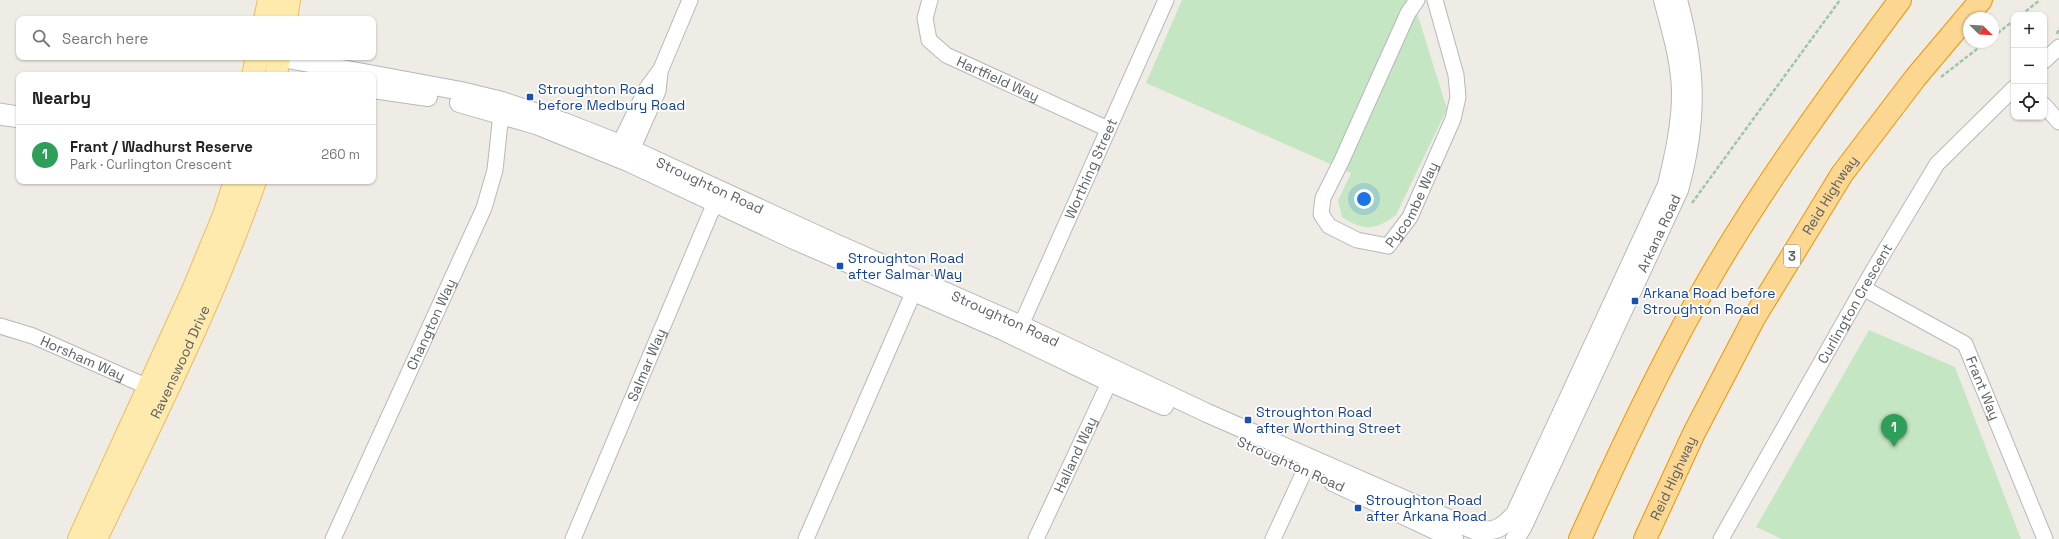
<!DOCTYPE html>
<meta charset="utf-8">
<style>
body{margin:0;font-family:"Space Grotesk",sans-serif;background:#f6f6f6;color:#222}
.controls{position:absolute;right:12px;top:12px;display:grid;overflow:hidden;border-radius:8px;box-shadow:0 1px 3px #0004}
.controls button{width:36px;height:36px;display:grid;place-items:center;padding:0;border:0;border-bottom:1px solid #e0e0e0;background:#fff;color:#222;font:20px sans-serif}
.compass{position:absolute;left:1963px;top:12px;width:36px;height:36px;border-radius:50%;background:#fff;box-shadow:0 1px 3px #0004;rotate:114deg}
.you{position:absolute;left:1364px;top:199px;width:14px;height:14px;margin:-10px;border:3px solid #fff;border-radius:50%;background:#1a73e8;box-shadow:0 0 0 6px #1a73e833}
.badge{display:grid;place-items:center;width:26px;height:26px;border-radius:50%;background:#111827;color:#fff;font-size:13px;font-weight:700}
.pin{position:absolute;translate:-50% -33px;filter:drop-shadow(0 1px 2px #0008)}
.pin::after{content:'';position:absolute;top:21px;width:14px;height:12px;background:inherit;clip-path:polygon(0 0,100% 0,50% 100%)}
.list{margin:0;padding:0;list-style:none}
h2{display:flex;justify-content:space-between;align-items:center;height:52px;margin:0;padding:0 16px;font-size:17px}
h2 small{font-size:13px;font-weight:400;color:#767676}
.list li{display:grid;grid-template-columns:26px 1fr auto;gap:12px;align-items:center;box-sizing:border-box;height:60px;padding:0 16px;border-top:1px solid #e0e0e0}
.list b{display:block;font-size:15px;white-space:nowrap}
.list p{margin:0;font-size:13px;white-space:nowrap;color:#767676}
.list em{font-size:13px;font-style:normal;color:#767676}
.icon{flex:none;width:22px;height:22px;fill:none;stroke:currentColor;stroke-width:2;stroke-linecap:round;stroke-linejoin:round}
.map{position:relative;flex:none;width:2059px;height:539px;overflow:hidden}
.search{position:absolute;background:#fff;box-shadow:0 1px 3px #0004;left:16px;top:16px;width:360px;height:44px;display:flex;align-items:center;gap:10px;box-sizing:border-box;padding:0 14px;border-radius:8px;color:#767676;font-size:15px}
.panel{position:absolute;background:#fff;box-shadow:0 1px 3px #0004;left:16px;top:72px;width:360px;height:112px;border-radius:8px}
.map>svg:first-child{display:block}
.green{fill:#c5e6c2}
.lines{fill:none;stroke-linecap:round;stroke-linejoin:round}
.minor-casing{stroke:#b6b8bc;stroke-width:17}
.tertiary-casing{stroke:#b6b8bc;stroke-width:20}
.secondary-casing{stroke:#b7babf;stroke-width:23}
.primary-casing{stroke:#efbb5f;stroke-width:24}
.motorway-casing{stroke:#f09405;stroke-width:24}
.path{stroke:#9cc7a5;stroke-width:2.5;stroke-dasharray:4 2;stroke-linecap:butt}
.minor{stroke:#fff;stroke-width:15}
.tertiary{stroke:#fff;stroke-width:18}
.secondary{stroke:#fff;stroke-width:21}
.primary{stroke:#fdeaac;stroke-width:22}
.motorway{stroke:#fbd791;stroke-width:22}
.transit-dot{fill:#1a4fb4;stroke:#fff;stroke-width:1.5}
.labels{text-anchor:middle;stroke-width:3.5;stroke-linejoin:round;paint-order:stroke}
.shield{fill:#fff;stroke:#8e9093;stroke-width:1}
.shield-label{font-size:13px;font-weight:bold;fill:#5d6165}
.street-label{font-size:14px;fill:#5d6165;stroke:#fff}
.transit-label{font-size:14px;fill:#164399;stroke:#fff;text-anchor:start}
</style>
<div class="map">
<svg width="2059" height="539" viewBox="0 0 2059 539">
<rect width="100%" height="100%" fill="#efece5"/>
<!-- green -->
<path class="green" d="M1182,0H1413L1447,109L1396,215C1374,231 1364,231 1342,217L1338,201L1351,173L1146,83Z
M1869,330L1955,367L2021,539H1782L1756,527Z"/>
<g class="lines">
<!-- minor casing -->
<g class="minor-casing">
<g id="minor">
<path id="s1" d="M930,0L925,18L929,40L946,55L1108,129"/>
<path id="s2" d="M1417,0L1408,13L1341,162L1323,198L1321,214L1329,226L1357,240L1388,246L1410,217L1453,119L1458,97L1456,75L1435,0"/>
<path d="M2044,61L2059,47"/>
<path d="M2044,105L2059,122"/>
<path d="M615,153L647,88L661,69L690,0"/>
<path d="M628,159L658,91L660,72"/>
<path id="s3" d="M1863,288L1965,344L2045,539"/>
<path id="s4" d="M0,326L33,336L157,391"/>
<path id="s5" d="M1017,334L1166,0"/>
<path id="s6" d="M333,539L484,208L495,170L502,104"/>
<path id="s7" d="M573,539L719,193"/>
<path d="M806,539L918,282"/>
<path id="s8" d="M1036,539L1114,372"/>
<path d="M1273,539L1310,459"/>
<path id="s9" d="M1721,539L1874,269L1937,164L2014,88"/>
</g>
</g>
<!-- tertiary casing -->
<g class="tertiary-casing">
<g id="tertiary">
<path id="s10" d="M277,57L461,91L502,101L564,122L620,144L835,243L1021,325L1207,413L1474,530C1495,532 1500,530 1515,514L1667,185C1674,155 1681,125 1681,94C1681,63 1671,30 1663,0"/>
<path d="M373,89L428,97"/>
<path d="M459,103L536,125L630,163L794,240L999,329L1109,382L1164,406"/>
<path d="M1333,482L1454,539"/>
<path id="s11" d="M1515,539L1523,526L1679,190C1698,121 1697,69 1678,0"/>
</g>
</g>
<!-- secondary casing -->
<g class="secondary-casing">
<path id="secondary" d="M0,114L19,117"/>
</g>
<!-- primary casing -->
<g class="primary-casing">
<g id="primary">
<path d="M265,19L269,0"/>
<path d="M286,19L289,0"/>
<path d="M253,75L257,57"/>
<path d="M276,75L279,57"/>
<path d="M79,539L193,290L224,215L235,181"/>
<path id="s12" d="M96,539C152,421 212,304 255,181"/>
</g>
</g>
<!-- motorway casing -->
<g class="motorway-casing">
<g id="motorway">
<path d="M1580,539C1620,450 1662,361 1711,276C1767,180 1833,90 1900,0"/>
<path id="s13" d="M1645,539L1694,433L1754,318L1842,174L1916,77L1981,0"/>
</g>
</g>
<!-- path -->
<path class="path" d="M2021,15L2040,0
M2057,34L2059,28
M1993,37L2014,20
M1941,77L1986,42
M1692,203L1840,0"/>
<!-- minor -->
<use href="#minor" class="minor"/>
<!-- tertiary -->
<use href="#tertiary" class="tertiary"/>
<!-- secondary -->
<use href="#secondary" class="secondary"/>
<!-- primary -->
<use href="#primary" class="primary"/>
<!-- motorway -->
<use href="#motorway" class="motorway"/>
</g>
<!-- markers -->
<g class="transit-dot">
<rect x="526" y="93" width="8" height="8" rx="2"/>
<rect x="836" y="262" width="8" height="8" rx="2"/>
<rect x="1631" y="297" width="8" height="8" rx="2"/>
<rect x="1244" y="416" width="8" height="8" rx="2"/>
<rect x="1354" y="504" width="8" height="8" rx="2"/>
</g>
<g class="labels">
<!-- shield labels -->
<rect class="shield" x="1784" y="245" width="16" height="22" rx="3"/>
<g class="shield-label">
<text x="1792" y="261">3</text>
</g>
<!-- street labels -->
<g class="street-label">
<text dy="5" stroke="none"><textPath href="#s1" startOffset="121">Hartfield Way</textPath></text>
<text dy="5" stroke="none"><textPath href="#s5" startOffset="181">Worthing Street</textPath></text>
<text dy="5" stroke="none"><textPath href="#s10" startOffset="454">Stroughton Road</textPath></text>
<text dy="5" stroke="none"><textPath href="#s13" startOffset="391">Reid Highway</textPath></text>
<text dy="5" stroke="none"><textPath href="#s2" startOffset="361">Pycombe Way</textPath></text>
<text dy="5" stroke="none"><textPath href="#s11" startOffset="338">Arkana Road</textPath></text>
<text dy="5" stroke="none"><textPath href="#s9" startOffset="271">Curlington Crescent</textPath></text>
<text dy="5" stroke="none"><textPath href="#s10" startOffset="778">Stroughton Road</textPath></text>
<text dy="5" stroke="none"><textPath href="#s6" startOffset="236">Changton Way</textPath></text>
<text dy="5" stroke="none"><textPath href="#s4" startOffset="89">Horsham Way</textPath></text>
<text dy="5" stroke="none"><textPath href="#s12" startOffset="196">Ravenswood Drive</textPath></text>
<text dy="5" stroke="none"><textPath href="#s7" startOffset="189">Salmar Way</textPath></text>
<text dy="5" stroke="none"><textPath href="#s3" startOffset="164">Frant Way</textPath></text>
<text dy="5" stroke="none"><textPath href="#s8" startOffset="93">Halland Way</textPath></text>
<text transform="translate(1291 464) rotate(24)" y="5">Stroughton Road</text>
<text dy="5" stroke="none"><textPath href="#s13" startOffset="67">Reid Highway</textPath></text>
</g>
<!-- transit labels -->
<g class="transit-label">
<text x="538" y="94">Stroughton Road<tspan x="538" dy="16">before Medbury Road</tspan></text>
<text x="848" y="263">Stroughton Road<tspan x="848" dy="16">after Salmar Way</tspan></text>
<text x="1643" y="298">Arkana Road before<tspan x="1643" dy="16">Stroughton Road</tspan></text>
<text x="1256" y="417">Stroughton Road<tspan x="1256" dy="16">after Worthing Street</tspan></text>
<text x="1366" y="505">Stroughton Road<tspan x="1366" dy="16">after Arkana Road</tspan></text>
</g>
</g>
</svg>
<div class="controls">
<button>+</button>
<button>−</button>
<button><svg class="icon" aria-label="locate" viewBox="0 0 24 24"><circle cx="12" cy="12" r="6"/><path d="M12 2v4M12 18v4M2 12h4M18 12h4"/></svg></button>
</div>
<svg class="compass" viewBox="-18 -18 36 36"><path d="M0-13l5 13h-10z" fill="#e53935"/><path d="M0 13l5-13h-10z" fill="#767676"/></svg>
<div class="you"></div>
<div class="pin badge" style="left:1894px;top:447px;background:#2e9e5b">1</div>
<div class="search"><svg class="icon" aria-label="search" viewBox="0 0 24 24"><circle cx="10" cy="10" r="6"/><path d="M15 15l6 6"/></svg>Search here</div>
<section class="panel">
<h2>Nearby<small></small></h2>
<ul class="list">
<li><span class="badge" style="background:#2e9e5b">1</span><div><b>Frant / Wadhurst Reserve</b><p>Park · Curlington Crescent</p></div><em>260 m</em></li>
</ul>
</section>
</div>
